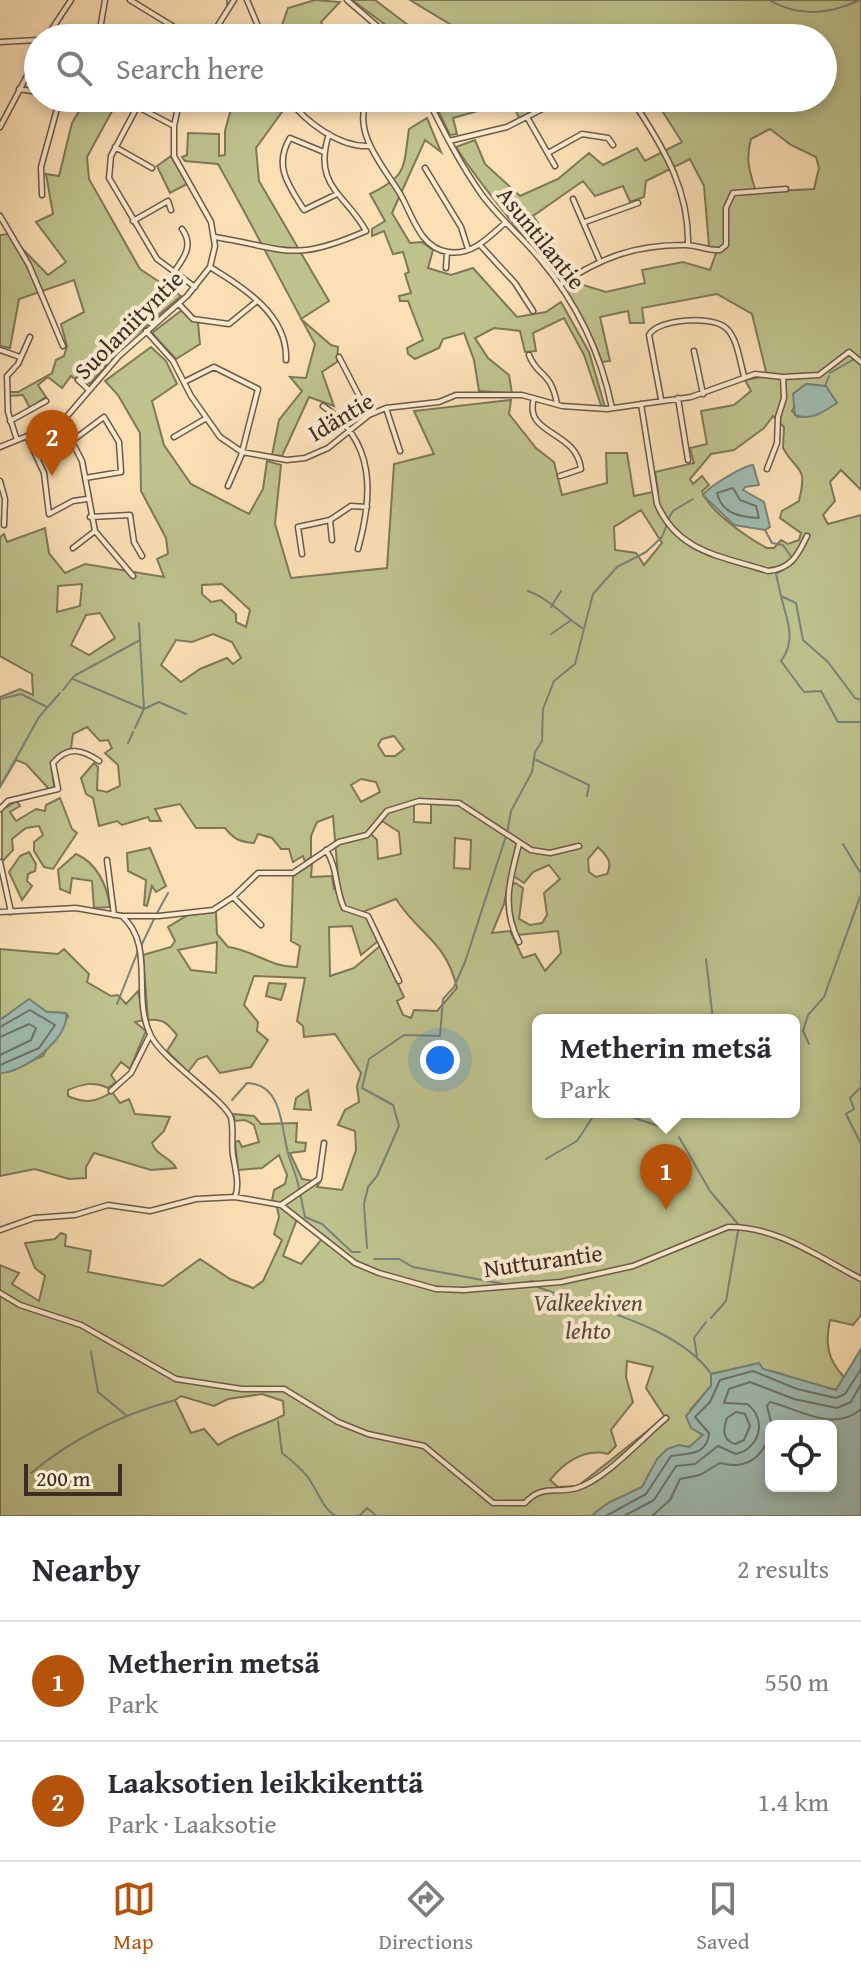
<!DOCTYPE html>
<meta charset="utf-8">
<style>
body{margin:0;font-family:"Gentium Book Plus",serif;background:#f2f2f3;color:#2b2b33}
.controls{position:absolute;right:24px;bottom:24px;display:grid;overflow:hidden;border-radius:12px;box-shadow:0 4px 12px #0003}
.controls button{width:72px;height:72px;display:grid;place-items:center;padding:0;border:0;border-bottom:2px solid #e1e1e2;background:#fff;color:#2b2b33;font:40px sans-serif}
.scale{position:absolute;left:24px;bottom:20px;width:98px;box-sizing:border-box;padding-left:8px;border:4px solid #3d2d25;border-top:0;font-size:22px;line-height:28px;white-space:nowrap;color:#3d2d25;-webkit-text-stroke:6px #fceacf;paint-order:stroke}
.you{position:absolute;left:440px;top:1060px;width:28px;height:28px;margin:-20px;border:6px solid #fff;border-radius:50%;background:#1a73e8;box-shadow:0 0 0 12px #1a73e833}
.badge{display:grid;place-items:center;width:52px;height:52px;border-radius:50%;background:#b45309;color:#fff;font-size:26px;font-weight:700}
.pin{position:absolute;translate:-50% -66px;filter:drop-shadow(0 2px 4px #0008)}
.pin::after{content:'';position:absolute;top:42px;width:28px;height:24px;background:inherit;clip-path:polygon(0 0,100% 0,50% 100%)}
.popup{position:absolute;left:532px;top:1014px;width:268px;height:104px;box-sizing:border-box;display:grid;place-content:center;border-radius:12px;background:#fff;filter:drop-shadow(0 2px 6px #0005);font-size:26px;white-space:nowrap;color:#7c7c81}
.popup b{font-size:30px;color:#2b2b33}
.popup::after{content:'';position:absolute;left:50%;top:100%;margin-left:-16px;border:16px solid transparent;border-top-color:#fff}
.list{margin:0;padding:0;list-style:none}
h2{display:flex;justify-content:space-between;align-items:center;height:104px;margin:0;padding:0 32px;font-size:34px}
h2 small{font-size:26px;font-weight:400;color:#7c7c81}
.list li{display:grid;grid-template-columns:52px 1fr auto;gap:24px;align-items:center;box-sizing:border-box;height:120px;padding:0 32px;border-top:2px solid #e1e1e2}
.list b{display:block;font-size:30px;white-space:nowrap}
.list p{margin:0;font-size:26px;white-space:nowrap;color:#7c7c81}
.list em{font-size:26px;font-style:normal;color:#7c7c81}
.icon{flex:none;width:44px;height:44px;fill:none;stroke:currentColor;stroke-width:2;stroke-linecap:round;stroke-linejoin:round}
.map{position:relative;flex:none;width:861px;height:1516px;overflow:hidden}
.search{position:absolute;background:#fff;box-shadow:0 4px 12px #0003;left:24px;right:24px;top:24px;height:88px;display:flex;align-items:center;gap:20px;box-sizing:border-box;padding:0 28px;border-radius:44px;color:#7c7c81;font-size:30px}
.sheet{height:344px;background:#fff}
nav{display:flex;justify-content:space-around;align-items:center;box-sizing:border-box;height:112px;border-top:2px solid #e1e1e2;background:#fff;font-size:22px;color:#7c7c81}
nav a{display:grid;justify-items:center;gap:4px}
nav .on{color:#b45309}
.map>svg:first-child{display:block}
.green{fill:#bec28d;stroke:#7e7859;stroke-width:2;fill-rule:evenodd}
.water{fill:#9fbcb1;stroke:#788379;stroke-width:2;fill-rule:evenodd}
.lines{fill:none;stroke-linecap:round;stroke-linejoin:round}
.shore{stroke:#6e746b;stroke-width:2}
.stream{stroke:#788379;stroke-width:2}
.minor-casing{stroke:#6c5a49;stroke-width:7}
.minor{stroke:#fceacf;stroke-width:4}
.labels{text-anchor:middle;stroke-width:8;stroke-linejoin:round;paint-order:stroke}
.street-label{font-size:24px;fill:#3d2d25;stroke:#fceacf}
.park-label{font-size:24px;font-style:italic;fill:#574b3a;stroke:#fceacf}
</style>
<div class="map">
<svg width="861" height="1516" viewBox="0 0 861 1516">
<rect width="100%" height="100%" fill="#fbdfb5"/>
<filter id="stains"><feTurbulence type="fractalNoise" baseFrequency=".0025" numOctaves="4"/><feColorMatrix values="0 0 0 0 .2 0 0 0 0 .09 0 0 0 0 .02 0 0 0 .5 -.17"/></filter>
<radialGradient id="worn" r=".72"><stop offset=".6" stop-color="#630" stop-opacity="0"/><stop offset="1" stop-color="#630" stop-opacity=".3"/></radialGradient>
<!-- green -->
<path class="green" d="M315,0L340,2L321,22L329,38H285L281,28L288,8Z
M352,0H375L425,38H395L387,26Z
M410,0H861V490L841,470L830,482L835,501L823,515L828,524L861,515V1315L853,1325L830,1320C825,1343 827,1359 844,1377L839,1389C819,1391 798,1379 779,1373C756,1366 734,1368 711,1374V1386L690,1410L695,1429L703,1436C690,1451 667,1456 652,1470C647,1475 647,1482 642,1487L608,1503L591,1516H0V1265L19,1273L12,1284L39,1301L45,1276L35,1268L25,1243L55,1239L61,1233L66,1235L65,1246L91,1251L88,1272L163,1286L200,1259L230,1279L253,1288L263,1281L282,1240L274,1234L279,1217L276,1202L272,1201L274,1190L285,1184L287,1175L279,1155L262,1168L238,1170L235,1142L239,1141L242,1147L259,1142L254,1125L245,1120L235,1121L233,1114L254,1116L261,1124L297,1123L296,1142L306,1143L305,1151L290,1153L302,1179L320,1182L317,1187L342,1190L356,1150L355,1131L338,1125L345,1110L359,1102L357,1086L361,1073L335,1034L304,1037L303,1026L297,1021L305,978L254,976L244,1005L258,1022L257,1031L268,1040L251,1067L220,1073L207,1056L198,1059L188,1072L167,1051L177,1035C168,1024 163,1018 148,1020L143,955L171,947L175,941L168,927L188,915L216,912L217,934L228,947C253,950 272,968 297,967L300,946L291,941L293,876L312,864L311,877L332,876L334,889L339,888L333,816L317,822L311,836V857L305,862L303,856L293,862L289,849H281L272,838L258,834L254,843C239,842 234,839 225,828H196L180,804L155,809L161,821H150L148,817L122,825L117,821L99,826L93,798L86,794L81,778L94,763L98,767L97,790L107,792L120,786L118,765L105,753L112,748L108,740L100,741L87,727L73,734L71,748L51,763L54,787L49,789L26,764L16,760L0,787V697L20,689L33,695L32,674L0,656V537L4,534L7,542L45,528L49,553L65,573L85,564L164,577L157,559L168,554L166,538L141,491L140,433L118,395L105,381L151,347L166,361L177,384L152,401L164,445L191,484L249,514L263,489L267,461L281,465L275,524L291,578L387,568L394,464L434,454L414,411L511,400L509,414L536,448L554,462L562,495L607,483L606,453H627L634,496L658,491L655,472L694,463L690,448L707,444L701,411L734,405L751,391L745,380L767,376L752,314L717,294L642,308L644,323H630L628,311L600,317L610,361L602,362C570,274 504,223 456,147L475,140L485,164L520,196L558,179L589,153L603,165L637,148L645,161L682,142L654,98H823V38H463L461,31ZM770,129L791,145L816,157L819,168L814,189L756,192C750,173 745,159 751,139ZM690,159L704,186L709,246L716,253L710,270L683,262L642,270L645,283L606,292L583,285L533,216L583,181L595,196L623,186L630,202L644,197L646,181ZM806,384L822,386L831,397L818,414L798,417L792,411L796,403L793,394ZM773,416L784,427L783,448C797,474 808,463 799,501L782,511L780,518L801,533L799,540L788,544L781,540L774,548H767C746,537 708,510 702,491L709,485L702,476L693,484L690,479L711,454L734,450L764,428ZM641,510L662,543L644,565L636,553L615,550L614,527ZM82,584L80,606L57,612L58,586ZM222,584L250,610L246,627L236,622V614L221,600L211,602L202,594V585ZM100,613L115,638L89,655L71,645L86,615ZM213,634L232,642L241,658L233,664L227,658L200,669L181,682L161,665L176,640L192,642ZM394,736L404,749L395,756H385L378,745L382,739ZM361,779L376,782L380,792L361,802L351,785ZM414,803H431V823L414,822ZM382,821L399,832L401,854L378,859L377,840L371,834ZM455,838L471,840L470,869L454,868ZM516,845L520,848L512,875L524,883L533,872L549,865L560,879L544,893L547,915L542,923L530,925L519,919L523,888L515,883L509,887L511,913L518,935L558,931L561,953L545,971L535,954L523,958L510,931L492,933L504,904ZM598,847C607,856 613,862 607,874L596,877L589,872L588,859ZM396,899C421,937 446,941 457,988L437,1011L414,1010L411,1018L403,1015L397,1001L404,997L380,946L354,968L330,976L329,927L352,926L361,955L378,941L365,911ZM217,942L216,973L191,970L178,950ZM538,1020H794V1112H538ZM297,1219L322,1239L301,1264L283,1256ZM627,1361L653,1367L646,1388L665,1417L578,1486L558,1487L550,1480C564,1463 584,1448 608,1454L616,1446L611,1430L633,1402L626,1377ZM262,1394L283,1401L284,1415C261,1427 240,1431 218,1445L204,1429L191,1433L175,1400L181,1396L214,1406L228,1399Z
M87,98H111L117,102L87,157L89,179L140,269L181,296L120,348L90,384L79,375L75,379L71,376L62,388L48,377L38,385L46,397L30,408L23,395L10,396V392H18L52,373L56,360L64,356L67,346L61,324L84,312L74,280L19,299L10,348L0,346V235L8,234L48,275L66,262L36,222L53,214L46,174L59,176L72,123Z
M234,98H258L262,105H287L256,148L259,181L329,301L301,319L331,345L338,347L337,362L322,372L334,406L309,397L282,456L272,455L279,420L302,391L290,377L306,378L315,344C282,284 252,224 218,164L185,161L182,157L187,155L188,133L219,134V156L225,155V131Z
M432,98H520L529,114L519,118L515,109L495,106L453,118L457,134L450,135Z
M427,118L441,152L425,140L392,213L410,243L422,242L433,250L428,268L451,275L473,268L517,317L546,312L561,302L589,352L605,407L602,408L584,355L564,318L533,333L536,351L525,352L520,331L494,328L475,338L488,358L509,375L512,393L479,391L474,360L464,333L443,339L439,348L415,359L408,354L407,348L423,340L408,301H400L399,296L411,293L405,274L409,272L403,252L393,254L384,231L372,236V229L385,221L370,194C408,175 403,169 409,129Z
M171,156L187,184L170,193L157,166Z
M182,310L198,323L200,344L176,359L152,333Z
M60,798L72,829L77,833L53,869L44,867L34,851V842L43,835L39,826L26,828L12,839L13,850L2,862V810L17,801L20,806L10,812L16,821L36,809L45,811L46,805Z
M150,848L166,886L156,892L152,886L147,906L144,905L146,880L128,871L127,853Z
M29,852L36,864L35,871L28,874L27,881L32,886L22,900L9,872L20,856Z
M76,854C97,863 107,885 110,907L94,908L92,881L72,878L70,893L60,889L58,870Z
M0,949L58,954L64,949L89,974L87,982L111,996L118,995L126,1004L138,991L144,1020L135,1022L146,1031L130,1069L121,1062L111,1075L116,1082L108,1088C94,1081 82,1084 68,1090V1096C85,1104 96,1102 112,1092L120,1103L129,1099L135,1114L170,1117L164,1131L152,1143C157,1157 170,1156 176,1168L151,1170L94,1153L86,1167V1178L69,1179L35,1169L0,1176V1073L43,1056L51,1041L57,1038L68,1016L66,1013L47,1012L29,1000L0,1020Z
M269,983L286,984L281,1000L266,996Z
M308,1090L311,1110L294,1109L296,1098Z"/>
<!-- water -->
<path class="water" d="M806,384L826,386L837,403C823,412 812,421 795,415L793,394Z
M753,465L759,485L745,487L743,490L764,502L770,527L765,530L734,525L703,495C708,487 743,466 753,465Z
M29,999L47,1012L66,1013C70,1038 24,1073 0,1073V1020Z
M861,1349V1516H591L608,1503L642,1487L657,1459L667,1449L679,1445L689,1447L703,1435L691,1428L686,1416L711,1386V1374L759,1363L763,1369L836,1390ZM771,1426H831V1486H771Z"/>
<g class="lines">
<!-- shore -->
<path class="shore" d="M733,488L740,500L756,506L759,518C740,517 722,514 717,493Z
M0,1027L30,1010L55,1025L39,1048L0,1065
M0,1037L29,1024L36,1028L31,1040L0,1055
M736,1412L745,1414L750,1426L744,1440L735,1444C722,1440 723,1429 727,1418Z
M772,1426L767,1406L770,1402C799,1409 834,1433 861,1409
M606,1516L646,1494L671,1456C688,1453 707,1456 709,1433L695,1417L710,1402L720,1380L753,1371L797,1389L836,1398L845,1394L861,1369
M624,1516L654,1500L676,1466L695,1464L718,1446L736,1454C761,1448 767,1418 747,1404L724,1403L729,1389L750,1382L794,1399L837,1408L851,1402L861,1384
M652,1516L670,1500L680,1479L700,1475L720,1463C747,1470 761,1458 771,1434"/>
<!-- stream -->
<path class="stream" d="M227,0V5
M769,0C800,18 829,14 860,0
M859,357H861
M830,373L856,358
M825,386L829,376
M668,519L673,511L693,499
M765,530L772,543L783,545L792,558
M794,563L776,574L781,596L796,603L803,640L828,662L855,698L861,700
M528,591C548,598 564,616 582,628
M781,596C787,621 797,639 781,661L804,692L821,691L838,722H861
M551,607L561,591
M551,634L570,621
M73,679L144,709L159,702L186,714
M63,690L74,676L140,640
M0,699L21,694L47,707
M135,728L144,709L139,623
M128,743L133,732
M536,760L589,785L587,796
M0,787L39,717L60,693
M507,833L511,811L532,772L535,752L542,741L543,709L554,681L575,664L593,594L617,567L646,552L662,537L667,524
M843,844L861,874
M157,913L168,893
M142,944L154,919
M706,959L713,1020
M117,1004L138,951
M809,1044L803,1031L808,1015L824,997L861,894
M861,1087L850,1098L854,1109L846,1114L861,1144
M232,1100L247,1083C283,1084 281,1128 288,1153C291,1165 297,1175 299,1189
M617,1112L658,1126
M679,1137L710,1191L738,1224
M546,1159L577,1141L596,1112
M300,1193L305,1217L322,1224L352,1252H360
M367,1248L364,1204L368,1187L377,1176L399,1126L393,1105L362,1088L369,1059L404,1035L440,1036L443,999L454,987L465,962L506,836
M374,1259H399L413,1267L509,1285
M519,1284L532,1281
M535,1286C588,1307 679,1326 711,1374
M711,1318L726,1301L738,1231
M91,1352L98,1392L127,1416
M697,1356L694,1338L706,1322
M278,1421L282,1453C291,1460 300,1467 307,1476C318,1490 322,1509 336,1516
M31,1473C72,1439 123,1414 175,1400
M359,1516L367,1508L377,1516"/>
<!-- minor casing -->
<g class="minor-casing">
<path id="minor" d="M130,0L192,38
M247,0L263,38
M347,0L391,38
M99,35L105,0
M46,38L71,0
M210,38L234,0
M0,42L38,40
M19,89L38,92
M121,98L174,126
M288,98C305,122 340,148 370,146
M368,98C351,131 383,166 399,192C412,213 419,248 448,252C472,256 489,237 506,222
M427,98C444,132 460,164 482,195C499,218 522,237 540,259C576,302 601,354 612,408
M614,98L631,102L638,109C666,152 689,192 688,244
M137,107L111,156L109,178L157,259L195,287
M527,117L555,166
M0,127L38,55
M449,141L507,127L564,98
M115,147L152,168
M324,152L290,138C273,166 289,186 304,210L335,195
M548,153L582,134L608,138L613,145
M425,168L461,227L468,249
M42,195L41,167L60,98
M573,199L599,259
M0,216L29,265L63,346
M133,221L168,201L171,210
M585,222L638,203
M215,237C287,249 293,263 366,231C346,194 312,186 329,134
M480,245L515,283L533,311
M210,267C244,288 288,315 286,360
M446,268L447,252
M174,272C184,258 194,245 182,229
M560,285C600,258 634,245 683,245C696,244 707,251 720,250L726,245V208L733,193L786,189
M179,304L193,319L229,324L257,301
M146,331L173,361L191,396L220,437L242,452L287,460L305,458L328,448L369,415L386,408L439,402L456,395H522L562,406L607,409L691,397L755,374L783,377L819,375L849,352L861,362
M0,350L20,357
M694,351L703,394
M529,355C537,377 551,370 557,404
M339,357L369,415
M78,380L89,390
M184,382L214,367L258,389L241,456L228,486
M534,398C523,436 576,429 581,469L560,476
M678,398L688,460
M661,399L649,335C657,319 712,315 726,328C737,337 740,362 744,376
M641,404L657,504C678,553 722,556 768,571C791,569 798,555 807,536
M323,406C376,441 373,495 358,549
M386,408L400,451
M10,421L46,401
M62,422L82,461L95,531L133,576
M27,436L44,473L49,514L73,501L87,499
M174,437L205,419
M17,440L8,412L7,376L18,364L30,337
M72,441L104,417L119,442L121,472L85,478
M0,447L62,422L119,356L187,296L210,267L215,246L211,222L174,156V126L180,98
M767,469L777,443L778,417L784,398L783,377
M0,481L5,499L4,525
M90,517L130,515L134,542L142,556
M330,520L332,540
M73,548L95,531
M302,554L298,527L330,520L351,506L367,507
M0,809L8,801L58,789L53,763C68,746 82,749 99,761
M519,844C510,879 501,907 519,942
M326,850C338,868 335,889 344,908L368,916L399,981
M107,860L114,915
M0,862L11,912
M233,897L261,925
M0,912L76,908L122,916H159L213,910L233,897L258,873H293L339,842L367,835L387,811L419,801L459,803L531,850L550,853L579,846
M122,916C156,946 131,997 151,1036C163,1060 226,1101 231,1118C234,1130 231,1143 233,1155C235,1169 240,1184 235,1197
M111,1091L131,1073L150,1035
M281,1205L319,1179L324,1143
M0,1230L34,1218L75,1215L108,1205L150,1211L196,1199L235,1197L281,1205L355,1263L379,1273L436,1289L464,1290L561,1282L633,1266L728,1227C777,1226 820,1258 861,1279
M0,1293L20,1305L81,1325L176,1379L242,1389H284L338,1422L368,1434L424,1446L493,1503H525C542,1484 556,1494 577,1488C606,1479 642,1438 666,1418"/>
</g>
<!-- minor -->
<use href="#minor" class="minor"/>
</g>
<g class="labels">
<!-- street labels -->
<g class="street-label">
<text transform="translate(541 238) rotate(51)" y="8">Asuntilantie</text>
<text transform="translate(129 325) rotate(-45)" y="8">Suolaniityntie</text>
<text transform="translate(341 417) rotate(-31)" y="8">Idäntie</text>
<text transform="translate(543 1261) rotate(-8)" y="8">Nutturantie</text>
</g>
<!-- park labels -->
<g class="park-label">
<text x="588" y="1311">Valkeekiven<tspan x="588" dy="28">lehto</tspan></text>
</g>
</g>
<rect width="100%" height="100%" filter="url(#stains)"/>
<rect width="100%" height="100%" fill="url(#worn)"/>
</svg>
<div class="controls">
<button><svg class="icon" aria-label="locate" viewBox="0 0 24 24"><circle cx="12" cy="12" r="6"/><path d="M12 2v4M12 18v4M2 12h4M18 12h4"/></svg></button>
</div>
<div class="scale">200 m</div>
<div class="you"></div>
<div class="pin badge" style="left:666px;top:1210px">1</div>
<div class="popup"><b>Metherin metsä</b>Park</div>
<div class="pin badge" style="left:52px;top:476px">2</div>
<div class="search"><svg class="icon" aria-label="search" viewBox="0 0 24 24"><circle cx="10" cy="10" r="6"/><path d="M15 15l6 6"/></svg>Search here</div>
</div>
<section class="sheet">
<h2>Nearby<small>2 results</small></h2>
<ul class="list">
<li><span class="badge">1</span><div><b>Metherin metsä</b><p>Park</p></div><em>550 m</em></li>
<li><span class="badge">2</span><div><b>Laaksotien leikkikenttä</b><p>Park · Laaksotie</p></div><em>1.4 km</em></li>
</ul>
</section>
<nav>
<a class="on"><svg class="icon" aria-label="map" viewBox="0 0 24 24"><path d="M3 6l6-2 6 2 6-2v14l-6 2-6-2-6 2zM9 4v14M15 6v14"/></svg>Map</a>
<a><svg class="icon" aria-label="directions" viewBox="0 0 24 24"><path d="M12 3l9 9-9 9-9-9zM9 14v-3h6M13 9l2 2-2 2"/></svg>Directions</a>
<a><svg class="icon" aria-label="saved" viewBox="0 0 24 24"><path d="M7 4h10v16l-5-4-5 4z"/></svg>Saved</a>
</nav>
